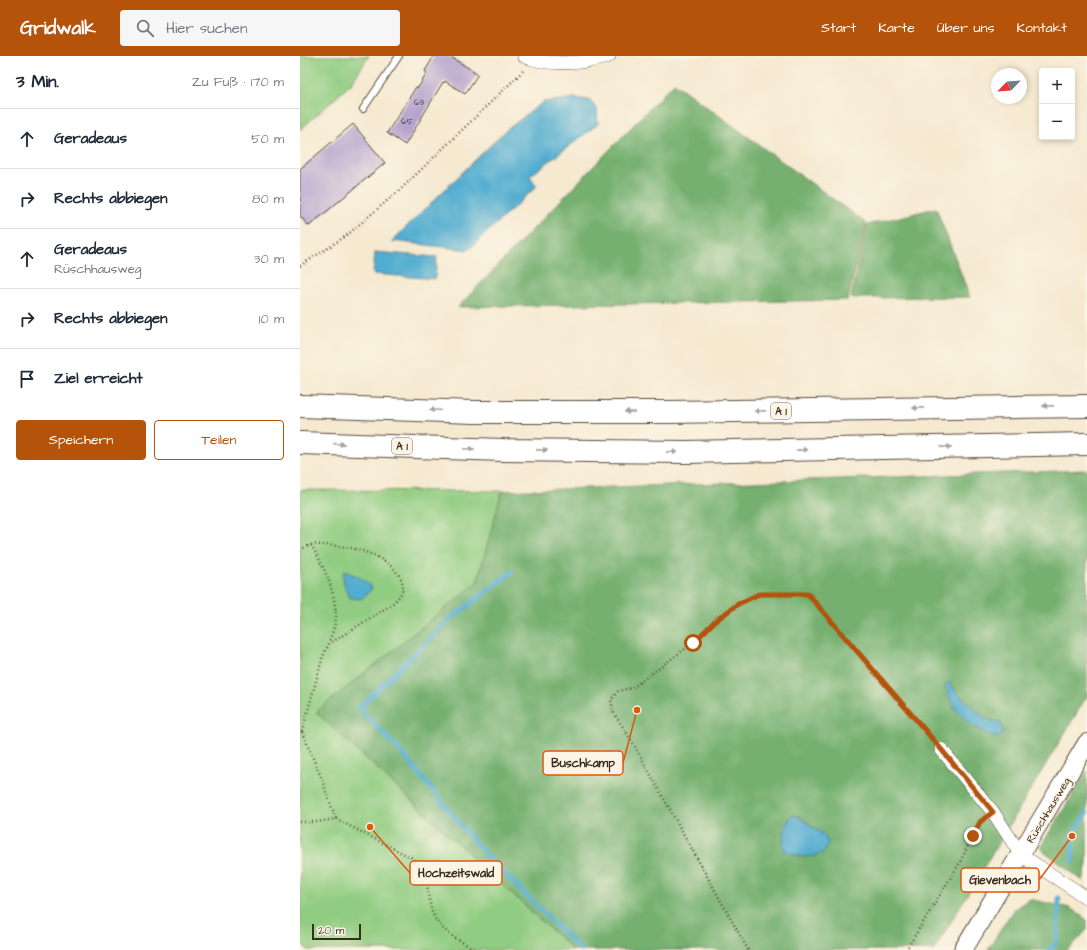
<!DOCTYPE html>
<html lang="de">
<meta charset="utf-8">
<style>
body{margin:0;font-family:"Architects Daughter",sans-serif;background:#f6f6f7;color:#1f2937}
.controls{position:absolute;right:12px;top:12px;display:grid;overflow:hidden;border-radius:4px;box-shadow:0 2px 6px #0003}
.controls button{width:36px;height:36px;display:grid;place-items:center;padding:0;border:0;border-bottom:1px solid #e0e1e3;background:#fff;color:#1f2937;font:20px sans-serif}
.compass{position:absolute;left:691px;top:12px;width:36px;height:36px;border-radius:50%;background:#fff;box-shadow:0 2px 6px #0003;rotate:245deg}
.scale{position:absolute;left:12px;bottom:10px;width:49px;box-sizing:border-box;padding-left:4px;border:2px solid #3b2a1e;border-top:0;font-size:11px;line-height:14px;white-space:nowrap;color:#3b2a1e;-webkit-text-stroke:3px #fcf5e5;paint-order:stroke}
.stop{position:absolute;width:12px;height:12px;margin:-9px;border:3px solid #b45309;border-radius:50%;background:#fff}
.stop.end{background:#b45309;border-color:#fff;box-shadow:0 1px 4px #0008}
.list{margin:0;padding:0;list-style:none}
h2{display:flex;justify-content:space-between;align-items:center;height:52px;margin:0;padding:0 16px;font-size:17px}
h2 small{font-size:13px;font-weight:400;color:#747a83}
.list li{display:grid;grid-template-columns:26px 1fr auto;gap:12px;align-items:center;box-sizing:border-box;height:60px;padding:0 16px;border-top:1px solid #e0e1e3}
.list b{display:block;font-size:15px;white-space:nowrap}
.list p{margin:0;font-size:13px;white-space:nowrap;color:#747a83}
.list em{font-size:13px;font-style:normal;color:#747a83}
.actions{display:flex;gap:8px;padding:12px 16px}
.actions a{flex:1;padding:9px 0;border:1px solid #b45309;border-radius:4px;text-align:center;font-size:14px;color:#b45309}
.actions .main{background:#b45309;color:#fff}
.icon{flex:none;width:22px;height:22px;fill:none;stroke:currentColor;stroke-width:2;stroke-linecap:round;stroke-linejoin:round}
.map{position:relative;flex:none;width:787px;height:894px;overflow:hidden}
header{display:flex;align-items:center;gap:24px;box-sizing:border-box;height:56px;padding:0 20px;background:#b45309;color:#fff}
header strong{font-size:19px}
nav{display:flex;gap:22px;margin-inline-start:auto;font-size:14px}
.search{width:280px;height:36px;background:#f6f6f7;display:flex;align-items:center;gap:10px;box-sizing:border-box;padding:0 14px;border-radius:4px;color:#747a83;font-size:15px}
main{display:flex}
aside{flex:1;background:#fff}
.map>svg:first-child{display:block}
.green{fill:#90cc81;stroke:#667b50}
.forest{fill:#74b06f;stroke:#586d46;fill-rule:evenodd}
.water{fill:#53add0;stroke:#476c77}
.lines{fill:none;stroke-linecap:round;stroke-linejoin:round}
.stream{stroke:#53add0;stroke-width:5}
.building{fill:#b4a3cd}
.lane-casing{stroke:#574739;stroke-width:8}
.street-casing{stroke:#574739;stroke-width:14}
.secondary-casing{stroke:#574739;stroke-width:20}
.highway-casing{stroke:#574739;stroke-width:24}
.path{stroke:#574739;stroke-width:2.5;stroke-dasharray:1 3;stroke-linecap:butt}
.lane{stroke:#fff;stroke-width:6}
.street{stroke:#fff;stroke-width:13}
.secondary{stroke:#fff;stroke-width:18}
.highway{stroke:#fff;stroke-width:22}
.oneway{fill:#a79f9a}
.route{stroke:#b45309;stroke-width:5}
.labels{text-anchor:middle;stroke-width:3;stroke-linejoin:round;paint-order:stroke}
.number-label{font-size:9px;fill:#59484a}
.shield{fill:#fcf5e5;stroke:#75675a;stroke-width:1}
.shield-label{font-size:10px;font-weight:bold;fill:#3b2a1e}
.street-label{font-size:11px;fill:#3b2a1e;stroke:#fcf5e5}
.leader{fill:none;stroke:#df570d;stroke-width:1.5}
.callout-dot{fill:#df570d;stroke:#fcf5e5;stroke-width:1.5}
.callout{fill:#fcf5e5;stroke:#df570d;stroke-width:1.5}
.callout-label{font-size:12px;text-anchor:middle;font-weight:bold;fill:#3b2a1e}
</style>
<header>
<strong>Gridwalk</strong>
<div class="search"><svg class="icon" aria-label="search" viewBox="0 0 24 24"><circle cx="10" cy="10" r="6"/><path d="M15 15l6 6"/></svg>Hier suchen</div>
<nav><a>Start</a><a>Karte</a><a>Über uns</a><a>Kontakt</a></nav>
</header>
<main>
<aside>
<h2>3 Min.<small>Zu Fuß · 170 m</small></h2>
<ul class="list">
<li><svg class="icon" aria-label="ahead" viewBox="0 0 24 24"><path d="M12 20V5M6 11l6-6 6 6"/></svg><div><b>Geradeaus</b></div><em>50 m</em></li>
<li><svg class="icon" aria-label="right" viewBox="0 0 24 24"><path d="M7 20v-9h11M14 6l5 5-5 5"/></svg><div><b>Rechts abbiegen</b></div><em>80 m</em></li>
<li><svg class="icon" aria-label="ahead" viewBox="0 0 24 24"><path d="M12 20V5M6 11l6-6 6 6"/></svg><div><b>Geradeaus</b><p>Rüschhausweg</p></div><em>30 m</em></li>
<li><svg class="icon" aria-label="right" viewBox="0 0 24 24"><path d="M7 20v-9h11M14 6l5 5-5 5"/></svg><div><b>Rechts abbiegen</b></div><em>10 m</em></li>
<li><svg class="icon" aria-label="arrive" viewBox="0 0 24 24"><path d="M6 21V4h12l-3 4 3 4H6"/></svg><div><b>Ziel erreicht</b></div></li>
</ul>
<div class="actions"><a class="main">Speichern</a><a>Teilen</a></div>
</aside>
<div class="map">
<svg width="787" height="894" viewBox="0 0 787 894">
<rect width="100%" height="100%" fill="#fcf5e5"/>
<filter id="ink" filterUnits="userSpaceOnUse"><feTurbulence type="fractalNoise" baseFrequency=".025" numOctaves="2"/><feDisplacementMap in="SourceGraphic" scale="8" xChannelSelector="R" yChannelSelector="G"/><feConvolveMatrix kernelMatrix="1 2 1 2 8 2 1 2 1" color-interpolation-filters="sRGB"/></filter>
<filter id="wash" filterUnits="userSpaceOnUse"><feTurbulence type="fractalNoise" baseFrequency=".012" numOctaves="4" result="noise"/><feDisplacementMap in="SourceGraphic" scale="16" xChannelSelector="R" yChannelSelector="G"/><feGaussianBlur stdDeviation="0.9" result="paint"/><feColorMatrix in="noise" values="0 0 0 0 0 0 0 0 0 0 0 0 0 0 0 0 0 1.4 0 .05"/><feComposite in="paint" operator="in"/></filter>
<g filter="url(#wash)">
<rect width="100%" height="100%" fill="#f5e9d0"/>
<!-- green -->
<path class="green" d="M0,0H69L51,28L0,74Z
M0,434L202,435L177,527L16,656L273,894H8L0,886Z"/>
<!-- forest -->
<path class="forest" d="M374,27L566,167L548,244L158,251Z
M636,152L670,241L551,242L567,169Z
M787,414V640L634,894H273L16,656L177,527L202,435ZM648,627L661,641L686,663L701,667H669C654,652 648,649 648,627ZM493,759L499,760L525,781L528,787L483,785Z
M787,715V807L783,825L740,792Z
M729,843L770,852L787,864V874L768,894H688L713,854Z"/>
<!-- water -->
<path class="water" d="M275,42L289,44L297,53L298,68L230,120L237,130L168,194L92,185L204,76L243,46Z
M75,196L137,201L135,223L73,218Z
M44,515C52,517 69,525 72,533L61,543L50,542C46,534 41,524 44,515Z
M648,626L661,641L686,663L701,667L703,676L698,682C670,673 654,658 645,630Z
M493,759C501,761 505,765 511,770C516,774 523,777 526,782C534,798 509,803 499,800C493,799 489,797 484,794C482,783 484,767 493,759Z"/>
<g class="lines">
<!-- stream -->
<path class="stream" d="M212,516L149,564L59,652L101,696L182,795L281,894
M773,806L772,780L787,757
M749,894L757,886L759,842"/>
</g>
<g id="blocks">
<!-- building -->
<path class="building" d="M134,0H149L178,18L165,38L145,25L144,27L143,26L105,89L87,77L116,31L118,32L127,17L125,15Z
M53,68L85,107L9,170L0,160V113Z"/>
</g>
</g>
<g filter="url(#ink)">
<use href="#blocks" fill-opacity="0" stroke="#574739" stroke-width="1"/>
<g class="lines">
<!-- lane casing -->
<g class="lane-casing">
<path id="lane" d="M63,53L99,0"/>
</g>
<!-- street casing -->
<g class="street-casing">
<path id="street" d="M224,0C246,10 286,8 309,0
M641,693L693,756L721,799L787,842"/>
</g>
<!-- secondary casing -->
<g class="secondary-casing">
<path id="secondary" d="M663,894L787,687"/>
</g>
<!-- highway casing -->
<g class="highway-casing">
<path id="highway" d="M0,350L174,356H368L787,350
M0,387L203,394L386,396L787,388"/>
</g>
<!-- path -->
<path class="path" d="M0,210L46,180L102,132L223,15
M11,489C24,510 35,535 36,560C36,568 31,579 29,587
M0,494C3,492 8,490 11,489C15,488 20,489 24,489C49,490 82,496 98,518C102,523 104,529 102,535C100,541 95,545 91,549L29,588L23,600L2,676H0
M2,676L21,721L36,763
M0,766H16L36,763L114,803C118,809 123,815 125,822C130,835 128,852 136,864C145,878 162,886 176,894
M448,894L333,687L314,657L311,644L318,635L332,632L393,587L415,565L438,548L459,539L508,538L633,683
M606,894L659,808L680,766L681,765"/>
<!-- lane -->
<use href="#lane" class="lane"/>
<!-- street -->
<use href="#street" class="street"/>
<!-- secondary -->
<use href="#secondary" class="secondary"/>
<!-- highway -->
<use href="#highway" class="highway"/>
</g>
<!-- one-way arrows -->
<defs><path id="oneway-solid" d="M-6-.8H1V-3.2L6.5 0L1 3.2V.8H-6Z"/></defs>
<g class="oneway">
<use href="#oneway-solid" transform="translate(748 350) rotate(179)"/>
<use href="#oneway-solid" transform="translate(618 352) rotate(179)"/>
<use href="#oneway-solid" transform="translate(135 354) rotate(-178)"/>
<use href="#oneway-solid" transform="translate(460 355) rotate(179)"/>
<use href="#oneway-solid" transform="translate(330 356) rotate(-180)"/>
<use href="#oneway-solid" transform="translate(39 388) rotate(2)"/>
<use href="#oneway-solid" transform="translate(646 391) rotate(-1)"/>
<use href="#oneway-solid" transform="translate(169 393) rotate(2)"/>
<use href="#oneway-solid" transform="translate(242 394) rotate(1)"/>
<use href="#oneway-solid" transform="translate(502 394) rotate(-1)"/>
<use href="#oneway-solid" transform="translate(372 396) rotate(1)"/>
</g>
</g>
<g class="lines" filter="url(#ink)">
<!-- route -->
<path class="route" d="M393,587L415,565L438,548L459,538H508L641,693L693,756L680,766L673,780"/>
</g>
<g class="labels">
<!-- number labels -->
<g class="number-label">
<text x="119" y="49">63</text>
<text x="107" y="68">65</text>
</g>
<!-- shield labels -->
<g class="shield">
<rect x="471" y="347" width="20" height="16" rx="3"/>
<rect x="92" y="382" width="20" height="16" rx="3"/>
</g>
<g class="shield-label">
<text x="481" y="359">A 1</text>
<text x="102" y="394">A 1</text>
</g>
<!-- street labels -->
<g class="street-label">
<text transform="translate(748 754) rotate(-59)" y="4">Rüschhausweg</text>
</g>
</g>
<!-- callouts -->
<path class="leader" d="M337 654L323 707M70 771L110 817M772 780L739 824"/>
<g class="callout-dot">
<circle cx="337" cy="654" r="4"/>
<circle cx="70" cy="771" r="4"/>
<circle cx="772" cy="780" r="4"/>
</g>
<g class="callout">
<rect x="243" y="695" width="80" height="24" rx="4"/>
<rect x="110" y="805" width="92" height="24" rx="4"/>
<rect x="661" y="812" width="78" height="24" rx="4"/>
</g>
<g class="callout-label">
<text x="283" y="711">Buschkamp</text>
<text x="156" y="821">Hochzeitswald</text>
<text x="700" y="828">Gievenbach</text>
</g>
</svg>
<div class="controls">
<button>+</button>
<button>−</button>
</div>
<svg class="compass" viewBox="-18 -18 36 36"><path d="M0-13l5 13h-10z" fill="#e53935"/><path d="M0 13l5-13h-10z" fill="#747a83"/></svg>
<div class="scale">20 m</div>
<div class="stop" style="left:393px;top:587px"></div>
<div class="stop end" style="left:673px;top:780px"></div>
</div>
</main>
